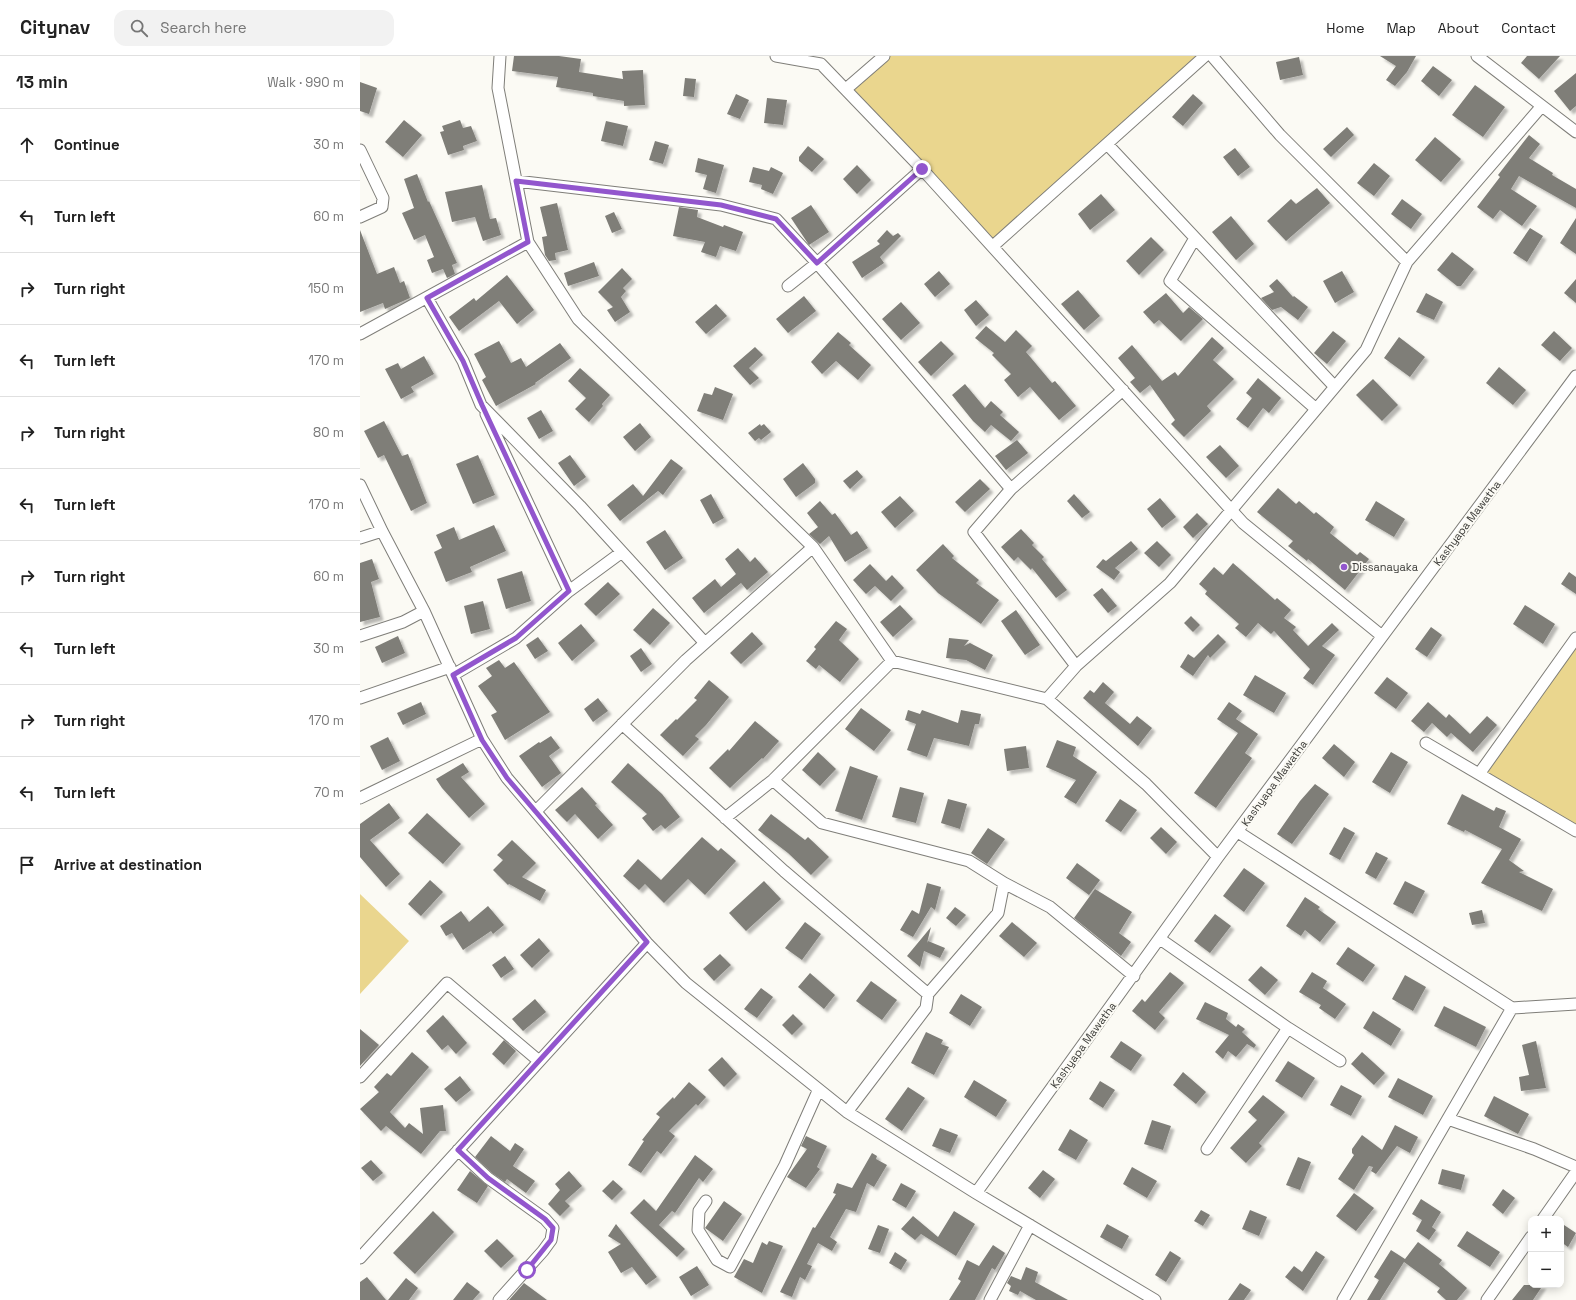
<!DOCTYPE html>
<meta charset="utf-8">
<style>
body{margin:0;font-family:"Space Grotesk",sans-serif;background:#f2f2f2;color:#222}
.controls{position:absolute;right:12px;bottom:12px;display:grid;overflow:hidden;border-radius:8px;box-shadow:0 2px 10px #0003}
.controls button{width:36px;height:36px;display:grid;place-items:center;padding:0;border:0;border-bottom:1px solid #e0e0e0;background:#fff;color:#222;font:20px sans-serif}
.stop{position:absolute;width:12px;height:12px;margin:-9px;border:3px solid #9256cd;border-radius:50%;background:#fff}
.stop.end{background:#9256cd;border-color:#fff;box-shadow:0 1px 4px #0008}
.list{margin:0;padding:0;list-style:none}
h2{display:flex;justify-content:space-between;align-items:center;height:52px;margin:0;padding:0 16px;font-size:17px}
h2 small{font-size:13px;font-weight:400;color:#767676}
.list li{display:grid;grid-template-columns:26px 1fr auto;gap:12px;align-items:center;box-sizing:border-box;height:72px;padding:0 16px;border-top:1px solid #e0e0e0}
.list b{display:block;font-size:15px;white-space:nowrap}
.list em{font-size:13px;font-style:normal;color:#767676}
.icon{flex:none;width:22px;height:22px;fill:none;stroke:currentColor;stroke-width:2;stroke-linecap:round;stroke-linejoin:round}
.map{position:relative;flex:none;width:1216px;height:1244px;overflow:hidden}
header{display:flex;align-items:center;gap:24px;box-sizing:border-box;height:56px;padding:0 20px;background:#fff;border-bottom:1px solid #e0e0e0}
header strong{font-size:19px}
nav{display:flex;gap:22px;margin-inline-start:auto;font-size:14px}
.search{width:280px;height:36px;background:#f2f2f2;display:flex;align-items:center;gap:10px;box-sizing:border-box;padding:0 14px;border-radius:12px;color:#767676;font-size:15px}
main{display:flex}
aside{flex:1;background:#fff}
.map>svg:first-child{display:block}
.green{fill:#ead68e}
.building{fill:#7f7e78;filter:url(#shadow)}
.lines{fill:none;stroke-linecap:round;stroke-linejoin:round}
.street-casing{stroke:#7f7e79;stroke-width:13}
.street{stroke:#fff;stroke-width:11}
.route{stroke:#9256cd;stroke-width:5}
.poi-dot{fill:#9256cd;stroke:#fbfaf4;stroke-width:1.5}
.labels{text-anchor:middle;stroke-width:4;stroke-linejoin:round;paint-order:stroke}
.street-label{font-size:11px;fill:#3a3a37;stroke:#fbfaf4}
.poi-label{font-size:11px;fill:#3a3a37;stroke:#fbfaf4;text-anchor:start}
</style>
<header>
<strong>Citynav</strong>
<div class="search"><svg class="icon" aria-label="search" viewBox="0 0 24 24"><circle cx="10" cy="10" r="6"/><path d="M15 15l6 6"/></svg>Search here</div>
<nav><a>Home</a><a>Map</a><a>About</a><a>Contact</a></nav>
</header>
<main>
<aside>
<h2>13 min<small>Walk · 990 m</small></h2>
<ul class="list">
<li><svg class="icon" aria-label="ahead" viewBox="0 0 24 24"><path d="M12 20V5M6 11l6-6 6 6"/></svg><div><b>Continue</b></div><em>30 m</em></li>
<li><svg class="icon" aria-label="left" viewBox="0 0 24 24"><path d="M17 20v-9H6M10 6l-5 5 5 5"/></svg><div><b>Turn left</b></div><em>60 m</em></li>
<li><svg class="icon" aria-label="right" viewBox="0 0 24 24"><path d="M7 20v-9h11M14 6l5 5-5 5"/></svg><div><b>Turn right</b></div><em>150 m</em></li>
<li><svg class="icon" aria-label="left" viewBox="0 0 24 24"><path d="M17 20v-9H6M10 6l-5 5 5 5"/></svg><div><b>Turn left</b></div><em>170 m</em></li>
<li><svg class="icon" aria-label="right" viewBox="0 0 24 24"><path d="M7 20v-9h11M14 6l5 5-5 5"/></svg><div><b>Turn right</b></div><em>80 m</em></li>
<li><svg class="icon" aria-label="left" viewBox="0 0 24 24"><path d="M17 20v-9H6M10 6l-5 5 5 5"/></svg><div><b>Turn left</b></div><em>170 m</em></li>
<li><svg class="icon" aria-label="right" viewBox="0 0 24 24"><path d="M7 20v-9h11M14 6l5 5-5 5"/></svg><div><b>Turn right</b></div><em>60 m</em></li>
<li><svg class="icon" aria-label="left" viewBox="0 0 24 24"><path d="M17 20v-9H6M10 6l-5 5 5 5"/></svg><div><b>Turn left</b></div><em>30 m</em></li>
<li><svg class="icon" aria-label="right" viewBox="0 0 24 24"><path d="M7 20v-9h11M14 6l5 5-5 5"/></svg><div><b>Turn right</b></div><em>170 m</em></li>
<li><svg class="icon" aria-label="left" viewBox="0 0 24 24"><path d="M17 20v-9H6M10 6l-5 5 5 5"/></svg><div><b>Turn left</b></div><em>70 m</em></li>
<li><svg class="icon" aria-label="arrive" viewBox="0 0 24 24"><path d="M6 21V4h12l-3 4 3 4H6"/></svg><div><b>Arrive at destination</b></div></li>
</ul>
</aside>
<div class="map">
<svg width="1216" height="1244" viewBox="0 0 1216 1244">
<defs>
<filter id="shadow"><feDropShadow dx="3.5" dy="3.5" stdDeviation="1" flood-color="#0004"/></filter>
</defs>
<rect width="100%" height="100%" fill="#fbfaf4"/>
<!-- green -->
<path class="green" d="M523,0H845L633,190L486,33Z
M1216,582V775L1119,718Z
M0,838L49,885L0,938Z"/>
<!-- building -->
<path class="building" d="M154,0H199L221,3L219,16L263,23L262,15L283,14L285,49L264,50V45L233,40V37L196,31L198,21L152,15Z
M1020,0H1056L1047,16L1035,30L1026,24L1036,10Z
M1167,0H1200L1179,23L1161,7Z
M939,1L943,19L920,24L916,6Z
M1073,10L1092,24L1079,40L1061,25Z
M1216,17V50L1210,55L1194,35Z
M325,22L336,23L334,41L323,40Z
M0,26L17,32L9,58L0,55Z
M1115,29L1145,51L1123,81L1092,59Z
M376,38L389,44L380,63L367,58Z
M833,38L843,47L823,70L812,61Z
M407,42L427,44L423,69L404,67Z
M44,64L62,79L43,101L25,86Z
M100,64L103,72L111,70L117,85L103,90L104,94L88,99L80,76L84,75L82,70Z
M246,65L268,70L263,90L241,85Z
M987,71L994,79L971,101L963,93Z
M1169,79L1180,88L1169,102L1193,117L1192,119L1216,133V152L1159,120L1151,133L1177,150L1162,170L1140,154L1133,163L1117,151L1140,121L1138,119Z
M1075,81L1101,103L1081,126L1055,104Z
M295,85L309,89L303,108L289,104Z
M448,90L464,103L452,116L439,105V101Z
M875,92L890,111L878,120L863,101Z
M338,102L364,109L356,137L343,133L347,119L335,116Z
M1014,107L1030,120L1014,140L997,127Z
M497,109L511,124L497,138L483,123Z
M393,111L409,115L411,111L423,117L413,138L401,133L402,129L389,126Z
M57,118L68,146L69,145L97,207L92,209L95,218L87,222L83,213L72,217L67,204L74,201L65,179L54,184L42,157L54,152L44,123Z
M122,129L130,163L136,162L141,179L123,185L115,161L92,166L85,136Z
M957,132L970,147L926,185L907,165L931,143L936,148Z
M741,138L755,154L730,174L718,158Z
M1042,143L1062,158L1051,173L1031,158Z
M197,147L208,194L195,197L196,204L189,205L185,199L182,181L187,180L180,151Z
M451,149L469,176L449,189L431,162Z
M319,151L338,154L337,161L363,171L364,169L383,176L376,195L360,190L356,201L341,196L345,186L313,180Z
M254,156L262,173L252,177L245,160Z
M871,160L894,188L876,204L852,176Z
M1216,162V198L1200,187Z
M1170,172L1183,180L1167,206L1153,197Z
M0,174L17,218L34,211L40,227L44,225L50,242L25,253L23,247L0,256Z
M527,174L533,180L538,177L541,180L520,201L524,207L502,222L492,206L520,188L517,185Z
M791,181L804,194L779,219L766,205Z
M1092,196L1114,213L1101,230H1097L1077,214Z
M234,206L239,220L208,230L204,217Z
M262,212L272,223L263,232L266,235L261,241L270,256L255,266L247,254L253,251L238,236Z
M579,215L590,228L575,241L564,228Z
M982,215L994,236L975,247L963,225Z
M147,219L174,254L157,268L139,245L99,275L89,261L114,242L116,245Z
M917,223L933,241L934,240L948,251L938,264L921,251L912,254L901,242L914,236L909,230Z
M1216,223V247L1204,237Z
M718,234L740,260L724,274L701,248Z
M806,237L823,257L829,251L843,263L821,285L799,264L794,268L783,256Z
M1066,237L1083,246L1074,264L1056,256Z
M444,240L456,255L428,277L416,263Z
M616,244L629,259L616,270L604,254Z
M541,246L560,267L541,284L522,263Z
M356,248L367,260L346,278L335,266Z
M626,270L645,286L656,274L672,290L666,296L692,327L695,325L716,350L699,364L670,331L658,341L644,324L651,318L632,299L634,297L615,282Z
M973,275L986,285L967,308L954,297Z
M1194,275L1212,292L1200,305L1181,289Z
M478,276L491,287L489,289L511,309L498,324L476,305L462,318L451,306Z
M852,281L864,292L853,304L874,323L847,350L851,355L824,381L811,368L815,364L790,329L780,337L770,326L775,322L758,302L772,289L802,325L815,316L818,320Z
M1039,281L1065,301L1050,321L1024,302Z
M139,285L151,307L161,302L166,311L200,287L211,302L175,327L176,328L136,350L122,324L126,321L114,298Z
M581,285L594,298L571,320L558,306Z
M395,291L403,299L389,312L399,322L390,329L373,310Z
M64,300L74,318L51,331L54,336L41,343L25,313L38,307L41,313Z
M1139,311L1166,334L1153,349L1126,327Z
M220,312L250,339L242,348L243,350L229,366L215,353L226,342L208,325Z
M898,322L921,342L909,357L903,352L888,372L876,363L892,342L886,337Z
M1013,323L1038,349L1022,365L996,339Z
M605,328L625,352L631,345L643,356L640,359L659,376L651,385L631,369L625,376L613,365L592,339Z
M355,331L373,338L363,364L337,355L344,337L352,339Z
M181,354L193,375L179,383L167,362Z
M24,365L42,400L48,398L67,447L51,455L24,399L18,402L4,375Z
M280,367L291,381L275,395L263,381Z
M400,368L401,370L404,368L411,376L401,384L399,382L395,385L388,377Z
M657,384L668,397L646,414L635,400Z
M860,389L879,410L866,422L846,401Z
M118,399L135,439L113,448L96,408Z
M210,399L226,421L214,430L198,407Z
M311,403L323,412L303,439L298,435L260,465L247,449L273,428L283,440Z
M443,407L455,423V427L436,441L423,423Z
M497,414L503,421L490,433L483,425Z
M620,423L630,433L605,456L595,446Z
M918,432L936,448L939,445L954,458L956,456L974,471L970,477L997,499L1000,496L1009,503L985,534L948,503L947,505L928,490L933,485L897,456Z
M351,438L364,462L353,468L340,444Z
M714,438L730,456L722,462L707,445Z
M540,440L554,455L535,472L521,456Z
M800,442L816,461L802,472L787,453Z
M460,445L472,459L475,457L491,479L497,475L508,492L485,506L469,480L460,488L449,478L458,471L447,457Z
M1016,445L1045,463L1034,481L1005,464Z
M837,457L848,468L833,482L823,471Z
M134,469L146,495L110,511L112,516L86,526L74,496L82,492L76,479L94,471L99,484Z
M661,473L674,487L672,489L684,501L682,503L707,534L696,542L672,512L671,514L658,501L654,505L641,491Z
M305,474L323,502L305,514L286,486Z
M771,485L778,493L755,512L760,516L754,524L736,511L743,503L746,505Z
M797,485L811,499L799,511L784,497Z
M583,488L594,500L592,502L619,524L616,527L639,544L621,568L578,537L556,514Z
M378,492L390,506L395,501L408,516L387,534L381,527L344,557L332,542L355,523L361,531L376,518L365,503Z
M12,503L19,523L11,526L20,561L0,566V507Z
M873,507L915,544L917,542L931,554L924,562L936,571L933,574L948,590L972,567L979,574L962,590L975,599L953,629L943,622L950,613L914,575L911,578L898,567L886,581L875,572L879,568L845,538L847,535L839,528L854,511L863,519Z
M510,508L526,525L532,519L544,532L531,545L515,530L506,538L493,524Z
M162,515L171,545L146,553L137,523Z
M1209,516L1216,521V538L1201,528Z
M248,526L260,538L236,560L224,548Z
M742,532L757,550L748,557L733,539Z
M123,545L130,573L111,578L104,550Z
M540,549L553,563L533,581L520,566Z
M1165,549L1195,568L1183,588L1153,568Z
M293,552L310,567L290,589L273,574Z
M656,554L680,589L665,599L641,565Z
M831,560L840,569L833,576L824,567Z
M476,565L487,573L479,584L499,603L480,626L459,609L456,613L446,605L456,593L454,591Z
M221,568L235,585L212,605L198,587Z
M1071,571L1082,579L1067,601L1055,593Z
M392,576L403,588L381,608L370,597Z
M858,578L866,586L850,602L848,599L833,620L820,611L828,598L834,602Z
M38,580L45,597L22,607L15,591Z
M178,581L188,595L175,603L166,589Z
M589,582L609,584L604,590L610,587L633,599L625,614L606,604L586,602Z
M281,592L292,608L281,616L270,600Z
M139,604L145,612L154,606L190,656L145,684L131,659L137,656L118,630L132,620L126,612Z
M895,619L926,637L914,657L883,639Z
M1027,621L1048,637L1036,653L1014,637Z
M349,624L369,641L346,669L335,680L339,683L323,700L300,679L316,663L317,664L337,644L334,642Z
M743,626L754,636L745,647L770,668L777,660L792,672L778,690L723,642L730,634L734,637Z
M238,642L248,655L233,666L224,653Z
M61,646L66,658L43,669L37,657Z
M869,646L882,655L876,663L898,678L885,697L892,702L856,752L834,737L878,677L857,663Z
M1068,646L1086,662L1089,658L1110,678L1127,660L1137,669L1113,696L1091,677L1087,681L1072,667L1064,676L1051,665Z
M501,652L531,674L514,695L485,673Z
M548,654L560,658L562,654L598,667L601,654L621,658L619,668H615L609,690L574,682L567,701L547,694L556,668L545,664Z
M395,665L419,685L403,703L402,702L370,732L349,712L368,693L369,695Z
M191,680L200,692L189,700L201,717L182,731L159,700L179,686L180,687Z
M28,681L40,705L22,714L10,690Z
M697,684L716,691L713,700L737,716L716,748L704,741L716,724L686,711Z
M974,688L995,706L984,721L962,702Z
M666,690L669,712L647,715L644,693Z
M458,696L476,713L460,730L442,714Z
M1031,696L1048,706L1030,737L1012,726Z
M103,707L109,716L101,721L125,748L109,762L82,732L76,723Z
M268,707L302,738L320,761L305,773L301,769L293,775L282,762L287,758L251,726Z
M490,710L518,720L502,764L475,755Z
M955,728L969,738L932,788L917,778L940,745Z
M222,731L237,748L235,749L253,769L238,783L215,758L207,766L195,754Z
M540,731L564,737L556,767L532,761Z
M1102,738L1134,755L1136,751L1146,755L1139,771L1161,783L1149,804L1164,815L1159,816L1193,833L1182,855L1121,827L1142,793L1105,774L1104,776L1087,768Z
M588,743L607,748L600,773L581,767Z
M760,743L777,754L761,776L745,765Z
M29,747L40,762L10,784L40,818L26,831L0,801V768Z
M67,757L101,788L83,808L48,777Z
M411,758L445,784L448,781L469,801L451,819L428,797L398,774Z
M801,771L817,786L806,798L790,782Z
M984,771L995,777L980,804L969,798Z
M628,772L645,783L627,808L611,797Z
M342,781L358,795L361,792L376,805L345,839L328,823L304,847L285,828L279,834L263,820L278,803L301,824Z
M152,784L176,807L162,821L186,834L180,845L149,828L148,829L133,814L143,804L137,799Z
M1016,796L1028,802L1016,823L1005,817Z
M717,807L740,824L729,839L706,822Z
M884,812L905,827L884,856L863,840Z
M70,824L83,836L61,860L48,848Z
M404,825L421,843L386,875L369,857Z
M1045,825L1065,835L1053,858L1033,848Z
M567,827L581,831L575,854L571,851L553,881L540,874L552,854L559,858Z
M735,833L772,856L759,877L771,886L761,900L714,862Z
M945,841L960,851L958,853L976,866L960,886L945,874L941,880L926,870Z
M128,850L144,869L133,878L131,875L103,894L92,877L86,880L80,870L101,855L109,866Z
M595,851L606,859L596,870L586,862Z
M1122,854L1125,867L1112,869L1109,857Z
M855,858L871,870L850,897L834,885Z
M445,866L461,878L442,904L425,892Z
M652,866L677,887L664,901L639,880Z
M571,871L567,887L568,885L585,892L580,902L564,895L560,911L547,900Z
M179,882L190,895L172,912L160,899Z
M988,891L1015,909L1003,926L976,908Z
M360,898L371,909L354,925L343,913Z
M145,900L154,913L141,922L132,909Z
M901,910L918,924L905,939L888,924Z
M810,916L824,927L799,956L805,962L795,974L772,955L782,943L785,946Z
M952,916L967,925L963,932L986,948L975,963L959,952L961,949L939,936Z
M450,917L475,939L464,953L438,931Z
M1045,919L1066,931L1053,955L1032,943Z
M511,925L537,944L522,964L496,945Z
M401,932L413,941L397,962L384,953Z
M601,938L622,951L610,970L589,957Z
M175,943L186,956L163,975L152,963Z
M845,946L868,957L866,963L876,971L878,968L885,973L882,976L896,989L894,992L887,988L876,1001L868,995L863,1003L855,996L869,979L836,963Z
M1084,950L1126,971L1116,991L1074,970Z
M1013,955L1041,973L1031,990L1003,972Z
M433,958L443,968L432,979L422,969Z
M83,959L107,987L96,998L88,989L82,994L66,975Z
M0,973L19,989L0,1010Z
M566,976L583,984L581,988L589,991L574,1019L551,1007Z
M144,984L156,995L144,1009L132,998Z
M761,985L782,999L771,1015L750,1001Z
M1176,985L1186,1032L1161,1035L1159,1021L1169,1019L1162,989Z
M52,996L69,1011L30,1056L45,1072L49,1067L63,1078L60,1052L83,1049L86,1075H80L61,1098L26,1070L21,1075L0,1053L19,1036L14,1031L27,1017L31,1020Z
M1002,996L1025,1017L1014,1029L991,1008Z
M362,1001L377,1018L364,1031L348,1014Z
M928,1005L955,1022L942,1042L915,1025Z
M823,1016L846,1036L836,1048L813,1029Z
M100,1020L111,1034L96,1046L84,1033Z
M1038,1022L1073,1040L1063,1059L1028,1041Z
M614,1024L647,1044L636,1061L604,1041Z
M740,1025L755,1034L743,1052L729,1043Z
M329,1026L346,1041L338,1050L336,1048L309,1075L315,1080L301,1098L297,1095L281,1117L268,1109L284,1085L282,1084L300,1061L296,1058L313,1041L314,1043Z
M981,1029L1002,1040L991,1060L970,1049Z
M548,1031L565,1042L542,1075L525,1063Z
M903,1039L925,1056L899,1087L902,1090L886,1107L870,1092L897,1064L888,1056Z
M1134,1040L1169,1058L1158,1078L1124,1060Z
M792,1064L811,1070L803,1094L784,1088Z
M1035,1069L1058,1081L1050,1097L1037,1090L1016,1118L1011,1115L1013,1111L1009,1110L994,1134L978,1123L994,1099L992,1097V1093L1002,1079L1022,1094Z
M580,1072L598,1079L590,1097L572,1090Z
M710,1073L728,1084L716,1104L698,1094Z
M131,1080L150,1095L155,1087L164,1093L153,1110L175,1125L166,1137L147,1123L145,1126L132,1117L115,1101Z
M446,1080L467,1090L457,1111L460,1113L446,1132L427,1121L447,1093L441,1090Z
M512,1097L517,1100L516,1103L527,1109L514,1131L507,1127L496,1156L486,1153L470,1181L477,1186L472,1195L458,1187L447,1208L452,1210L445,1224L440,1221L432,1241L420,1236L453,1171L455,1172L476,1138L473,1137L477,1127L492,1132Z
M335,1099L353,1113L343,1126L339,1122L315,1157L312,1155L299,1169L325,1193L317,1201L270,1157L284,1143L296,1155Z
M938,1101L951,1106L940,1134L926,1129Z
M11,1104L23,1117L13,1125L1,1112Z
M772,1111L797,1125L787,1142L763,1128Z
M1082,1113L1105,1119L1101,1134L1078,1128Z
M683,1114L695,1123L680,1142L668,1132Z
M110,1115L128,1130L117,1147L97,1134Z
M209,1115L222,1130L205,1145L210,1150L200,1160L188,1148L200,1134L195,1128Z
M253,1124L263,1133L252,1144L242,1135Z
M541,1127L556,1135L546,1152L532,1144Z
M1143,1133L1155,1142L1143,1158L1132,1149Z
M994,1137L1014,1152L996,1175L976,1160Z
M1061,1143L1081,1156L1072,1171L1076,1174L1069,1184L1056,1175L1062,1164L1052,1158Z
M364,1145L382,1158L363,1185L345,1172Z
M841,1154L850,1159L843,1170L834,1165Z
M890,1154L907,1161L899,1180L882,1173Z
M73,1155L94,1176L55,1218L33,1197Z
M594,1155L615,1168L596,1200L561,1178L555,1184L541,1173L553,1160L578,1181Z
M1201,1167L1216,1177L1208,1191L1201,1186Z
M256,1168L297,1221L286,1229L272,1211L261,1217L248,1196L261,1188L248,1180Z
M747,1168L769,1180L762,1193L740,1181Z
M518,1169L529,1173L520,1197L508,1193Z
M1107,1175L1140,1196L1130,1211L1097,1190Z
M137,1183L154,1200L141,1212L124,1195Z
M409,1185L423,1190L402,1237L374,1221L384,1203L393,1207L402,1186L407,1189Z
M1058,1186L1082,1204L1079,1208L1107,1232L1097,1244H1086L1077,1236L1080,1232L1044,1206L1020,1244H1007L1019,1224L1014,1221L1031,1194L1045,1203Z
M633,1189L645,1197L635,1214L632,1212L615,1244H589L601,1225L598,1223L607,1204L619,1210Z
M810,1195L821,1202L806,1226L795,1219Z
M956,1195L965,1201L943,1235L925,1221L934,1210L942,1216Z
M535,1196L547,1204L541,1214L529,1207Z
M337,1210L349,1229L331,1240L319,1221Z
M666,1211L678,1216L675,1226L708,1244H676L660,1235L658,1239L649,1235L651,1230L647,1227L651,1220L661,1224Z
M7,1221L26,1244H0V1226Z
M46,1222L58,1232L49,1244H28Z
M107,1226L120,1236L113,1244H93Z
M164,1227L187,1244H149Z
M880,1227L891,1234L884,1244H868Z
M1164,1229H1183L1173,1244H1152Z"/>
<g class="lines">
<!-- street casing -->
<g class="street-casing">
<path id="street" d="M416,0L461,8L562,113L883,467L1022,580
M852,0L920,79L1047,206
M1117,0L1216,76
M486,33L524,0
M747,88L975,331
M0,94L23,142L22,151L0,161
M156,125L361,149L416,163L457,207L651,433
M835,182L810,225L956,353
M168,186L218,263L453,491L532,605L687,643L716,610L810,527L1006,294L1047,206L1181,51
M633,190L845,0
M428,230L457,207L562,113
M67,242L103,305L121,349L220,450L345,587
M0,278L168,186L138,32L140,0
M0,429L22,475L64,555L122,683L147,722L287,887L326,927L487,1056L616,1137L795,1244
M0,482L22,475
M209,535L262,496
M0,580L43,566L64,555
M716,610L614,476L651,433L763,334
M93,619L156,582L209,535L126,358
M0,642L90,611
M687,643L786,728L858,801
M262,668L424,815L568,938L566,952L487,1056
M1066,687L1216,775
M1119,718L1216,582
M413,724L462,767L609,805L644,827L638,857L568,938
M0,742L122,683
M176,755L326,604L453,491
M365,762L413,724L532,605
M878,776L1152,952L1216,948
M644,827L690,851L774,920
M800,883L928,972L847,1093
M928,972L980,1005
M0,1021L87,927L179,1005
M1088,1063L1174,1093L1216,1111
M98,1094L128,1122L185,1163L193,1172L191,1184L183,1195L139,1244
M616,1137L858,801L1216,320
M346,1145L339,1155L338,1174L357,1204L370,1211L425,1109L458,1035
M1183,1163L1216,1116
M0,1202L287,887
M630,1244L670,1169
M983,1244L1152,952
M1127,1244L1171,1181"/>
</g>
<!-- street -->
<use href="#street" class="street"/>
</g>
<g class="lines">
<!-- route -->
<path class="route" d="M167,1214L191,1184L193,1172L185,1163L128,1122L98,1094L287,886L147,722L122,684L93,619L156,582L209,535L122,349L103,305L67,242L168,186L156,125L361,149L416,163L457,207L562,113"/>
</g>
<!-- markers -->
<circle class="poi-dot" cx="984" cy="511" r="4"/>
<g class="labels">
<!-- street labels -->
<g class="street-label">
<text transform="translate(1107 467) rotate(-53)" y="4">Kashyapa Mawatha</text>
<text transform="translate(914 727) rotate(-54)" y="4">Kashyapa Mawatha</text>
<text transform="translate(723 989) rotate(-54)" y="4">Kashyapa Mawatha</text>
</g>
<!-- poi labels -->
<g class="poi-label">
<text x="992" y="515">Dissanayaka</text>
</g>
</g>
</svg>
<div class="controls">
<button>+</button>
<button>−</button>
</div>
<div class="stop" style="left:167px;top:1214px"></div>
<div class="stop end" style="left:562px;top:113px"></div>
</div>
</main>
